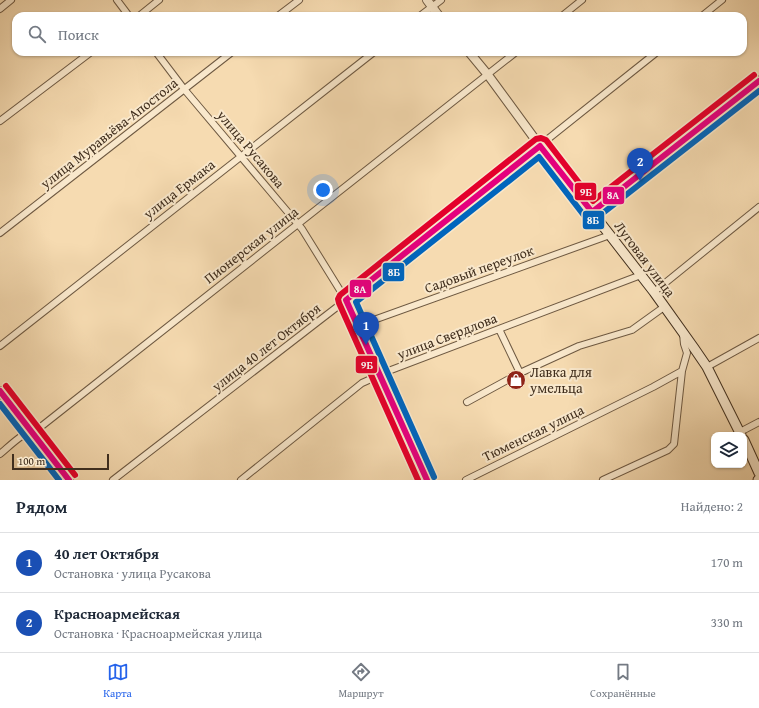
<!DOCTYPE html>
<html lang="ru">
<meta charset="utf-8">
<style>
body{margin:0;font-family:"Gentium Book Plus",serif;background:#f6f6f7;color:#1f2937}
.controls{position:absolute;right:12px;bottom:12px;display:grid;overflow:hidden;border-radius:8px;box-shadow:0 1px 3px #0004}
.controls button{width:36px;height:36px;display:grid;place-items:center;padding:0;border:0;border-bottom:1px solid #e0e1e3;background:#fff;color:#1f2937;font:20px sans-serif}
.scale{position:absolute;left:12px;bottom:10px;width:97px;box-sizing:border-box;padding-left:4px;border:2px solid #402e1d;border-top:0;font-size:11px;line-height:14px;white-space:nowrap;color:#402e1d;-webkit-text-stroke:3px #f9e8cc;paint-order:stroke}
.you{position:absolute;left:323px;top:190px;width:14px;height:14px;margin:-10px;border:3px solid #fff;border-radius:50%;background:#1a73e8;box-shadow:0 0 0 6px #1a73e833}
.badge{display:grid;place-items:center;width:26px;height:26px;border-radius:50%;background:#2563eb;color:#fff;font-size:13px;font-weight:700}
.pin{position:absolute;translate:-50% -33px;filter:drop-shadow(0 1px 2px #0008)}
.pin::after{content:'';position:absolute;top:21px;width:14px;height:12px;background:inherit;clip-path:polygon(0 0,100% 0,50% 100%)}
.list{margin:0;padding:0;list-style:none}
h2{display:flex;justify-content:space-between;align-items:center;height:52px;margin:0;padding:0 16px;font-size:17px}
h2 small{font-size:13px;font-weight:400;color:#747a83}
.list li{display:grid;grid-template-columns:26px 1fr auto;gap:12px;align-items:center;box-sizing:border-box;height:60px;padding:0 16px;border-top:1px solid #e0e1e3}
.list b{display:block;font-size:15px;white-space:nowrap}
.list p{margin:0;font-size:13px;white-space:nowrap;color:#747a83}
.list em{font-size:13px;font-style:normal;color:#747a83}
.icon{flex:none;width:22px;height:22px;fill:none;stroke:currentColor;stroke-width:2;stroke-linecap:round;stroke-linejoin:round}
.map{position:relative;flex:none;width:759px;height:480px;overflow:hidden}
.search{position:absolute;background:#fff;box-shadow:0 1px 3px #0004;left:12px;right:12px;top:12px;height:44px;display:flex;align-items:center;gap:10px;box-sizing:border-box;padding:0 14px;border-radius:12px;color:#747a83;font-size:15px}
.sheet{height:172px;background:#fff}
nav{display:flex;justify-content:space-around;align-items:center;box-sizing:border-box;height:56px;border-top:1px solid #e0e1e3;background:#fff;font-size:11px;color:#747a83}
nav a{display:grid;justify-items:center;gap:2px}
nav .on{color:#2563eb}
.map>svg:first-child{display:block}
.lines{fill:none;stroke-linecap:round;stroke-linejoin:round}
.minor-casing{stroke:#6e5942;stroke-width:8}
.tertiary-casing{stroke:#6e5942;stroke-width:10}
.secondary-casing{stroke:#402e1d;stroke-width:11}
.minor{stroke:#f9e8cc;stroke-width:6}
.tertiary{stroke:#f9e8cc;stroke-width:8}
.secondary{stroke:#f9e8cc;stroke-width:9}
.bus-1-casing{stroke:#f9e8cc;stroke-width:9}
.bus-2-casing{stroke:#f9e8cc;stroke-width:9}
.bus-3-casing{stroke:#f9e8cc;stroke-width:9}
.bus-1{stroke:#e5007d;stroke-width:6}
.bus-2{stroke:#0065bd;stroke-width:6}
.bus-3{stroke:#e4002b;stroke-width:6}
.labels{text-anchor:middle;stroke-width:4;stroke-linejoin:round;paint-order:stroke}
.street-label{font-size:14px;fill:#402e1d;stroke:#f9e8cc}
.poi-label{font-size:14px;fill:#402e1d;stroke:#f9e8cc;text-anchor:start}
.line-badge{stroke:#f9e8cc;stroke-width:1.5}
.badge-label{font-size:11px;text-anchor:middle;font-weight:bold;fill:#fff}
</style>
<div class="map">
<svg width="759" height="480" viewBox="0 0 759 480">
<rect width="100%" height="100%" fill="#f6dbb1"/>
<filter id="stains"><feTurbulence type="fractalNoise" baseFrequency=".005" numOctaves="4"/><feColorMatrix values="0 0 0 0 .2 0 0 0 0 .09 0 0 0 0 .02 0 0 0 .5 -.17"/></filter>
<radialGradient id="worn" r=".72"><stop offset=".6" stop-color="#630" stop-opacity="0"/><stop offset="1" stop-color="#630" stop-opacity=".3"/></radialGradient>
<g class="lines">
<!-- minor casing -->
<g class="minor-casing">
<path id="minor" d="M117,0L129,16
M0,9L11,0
M139,16L159,0
M278,16L299,0
M420,16L441,0
M562,16L582,0
M702,16L722,0
M156,52L184,89L302,229L346,300L427,480
M0,121L91,52
M0,233L232,52
M654,292L759,207
M357,326L610,235
M499,329L520,373
M0,346L374,52
M707,367L759,338
M467,402L520,373L579,346L632,330L664,307
M740,432L759,422
M0,454C12,444 23,432 38,429L516,52
M113,480L346,300L657,52
M241,480L362,383L391,370L641,275
M466,480L653,387L682,371L687,353L684,344L683,334
M603,480L668,450L674,444L682,371"/>
</g>
<!-- tertiary casing -->
<g class="tertiary-casing">
<path id="tertiary" d="M427,0L439,16
M469,52L488,75L540,146L592,212
M0,391L69,480"/>
</g>
<!-- secondary casing -->
<g class="secondary-casing">
<path id="secondary" d="M741,435L707,367L694,348L654,292L592,212L759,81
M744,440L759,473
M758,480L759,479"/>
</g>
<!-- minor -->
<use href="#minor" class="minor"/>
<!-- tertiary -->
<use href="#tertiary" class="tertiary"/>
<!-- secondary -->
<use href="#secondary" class="secondary"/>
<!-- bus-1 casing -->
<g class="bus-1-casing">
<path id="bus-1" d="M0,391L69,480
M427,480L346,300L540,146L592,212L759,81"/>
</g>
<!-- bus-2 casing -->
<g class="bus-2-casing">
<path id="bus-2" d="M0,404L59,480
M434,477L356,302L539,157L586,218L590,220H594L759,91"/>
</g>
<!-- bus-3 casing -->
<g class="bus-3-casing">
<path id="bus-3" d="M6,386L75,475
M418,480L339,303L338,299L340,295L536,139L541,138L546,140L593,201L754,75"/>
</g>
<!-- bus-1 -->
<use href="#bus-1" class="bus-1"/>
<!-- bus-2 -->
<use href="#bus-2" class="bus-2"/>
<!-- bus-3 -->
<use href="#bus-3" class="bus-3"/>
</g>
<!-- icons -->
<defs>
<g id="shop-disc" transform="scale(1)"><circle r="9.5" fill="#8f2418" stroke="#f9e8cc"/><path d="M-5-2.5h2.3a2.7 3.5 0 0 1 5.4 0H5L5.5 6h-11ZM-1.5-2.5h3a1.5 2.3 0 0 0-3 0Z" fill="#fff"/></g>
</defs>
<g fill-rule="evenodd">
<use href="#shop-disc" x="516" y="380"/>
</g>
<g class="labels">
<!-- street labels -->
<g class="street-label">
<text transform="translate(109 133) rotate(-38)" y="5">улица Муравьёва-Апостола</text>
<text transform="translate(251 149) rotate(50)" y="5">улица Русакова</text>
<text transform="translate(179 189) rotate(-38)" y="5">улица Ермака</text>
<text transform="translate(251 245) rotate(-38)" y="5">Пионерская улица</text>
<text transform="translate(645 259) rotate(53)" y="5">Луговая улица</text>
<text transform="translate(479 269) rotate(-20)" y="5">Садовый переулок</text>
<text transform="translate(447 336) rotate(-21)" y="5">улица Свердлова</text>
<text transform="translate(266 347) rotate(-38)" y="5">улица 40 лет Октября</text>
<text transform="translate(533 433) rotate(-26)" y="5">Тюменская улица</text>
</g>
<!-- poi labels -->
<g class="poi-label">
<text x="530" y="377">Лавка для<tspan x="530" dy="16">умельца</tspan></text>
</g>
</g>
<g class="line-badge">
<rect x="574" y="182" width="23" height="19" rx="4" fill="#e4002b"/>
<rect x="602" y="186" width="23" height="19" rx="4" fill="#e5007d"/>
<rect x="582" y="210" width="23" height="20" rx="4" fill="#0065bd"/>
<rect x="382" y="262" width="23" height="20" rx="4" fill="#0065bd"/>
<rect x="349" y="279" width="23" height="19" rx="4" fill="#e5007d"/>
<rect x="355" y="355" width="23" height="19" rx="4" fill="#e4002b"/>
</g>
<g class="badge-label">
<text x="586" y="196">9Б</text>
<text x="613" y="199">8А</text>
<text x="593" y="224">8Б</text>
<text x="394" y="276">8Б</text>
<text x="360" y="293">8А</text>
<text x="367" y="369">9Б</text>
</g>
<rect width="100%" height="100%" filter="url(#stains)"/>
<rect width="100%" height="100%" fill="url(#worn)"/>
</svg>
<div class="controls">
<button><svg class="icon" aria-label="layers" viewBox="0 0 24 24"><path d="M12 4l9 5-9 5-9-5zM3 14l9 5 9-5"/></svg></button>
</div>
<div class="scale">100 m</div>
<div class="you"></div>
<div class="pin badge" style="left:366px;top:345px;background:#1a4fb4">1</div>
<div class="pin badge" style="left:640px;top:181px;background:#1a4fb4">2</div>
<div class="search"><svg class="icon" aria-label="search" viewBox="0 0 24 24"><circle cx="10" cy="10" r="6"/><path d="M15 15l6 6"/></svg>Поиск</div>
</div>
<section class="sheet">
<h2>Рядом<small>Найдено: 2</small></h2>
<ul class="list">
<li><span class="badge" style="background:#1a4fb4">1</span><div><b>40 лет Октября</b><p>Остановка · улица Русакова</p></div><em>170 m</em></li>
<li><span class="badge" style="background:#1a4fb4">2</span><div><b>Красноармейская</b><p>Остановка · Красноармейская улица</p></div><em>330 m</em></li>
</ul>
</section>
<nav>
<a class="on"><svg class="icon" aria-label="map" viewBox="0 0 24 24"><path d="M3 6l6-2 6 2 6-2v14l-6 2-6-2-6 2zM9 4v14M15 6v14"/></svg>Карта</a>
<a><svg class="icon" aria-label="directions" viewBox="0 0 24 24"><path d="M12 3l9 9-9 9-9-9zM9 14v-3h6M13 9l2 2-2 2"/></svg>Маршрут</a>
<a><svg class="icon" aria-label="saved" viewBox="0 0 24 24"><path d="M7 4h10v16l-5-4-5 4z"/></svg>Сохранённые</a>
</nav>
